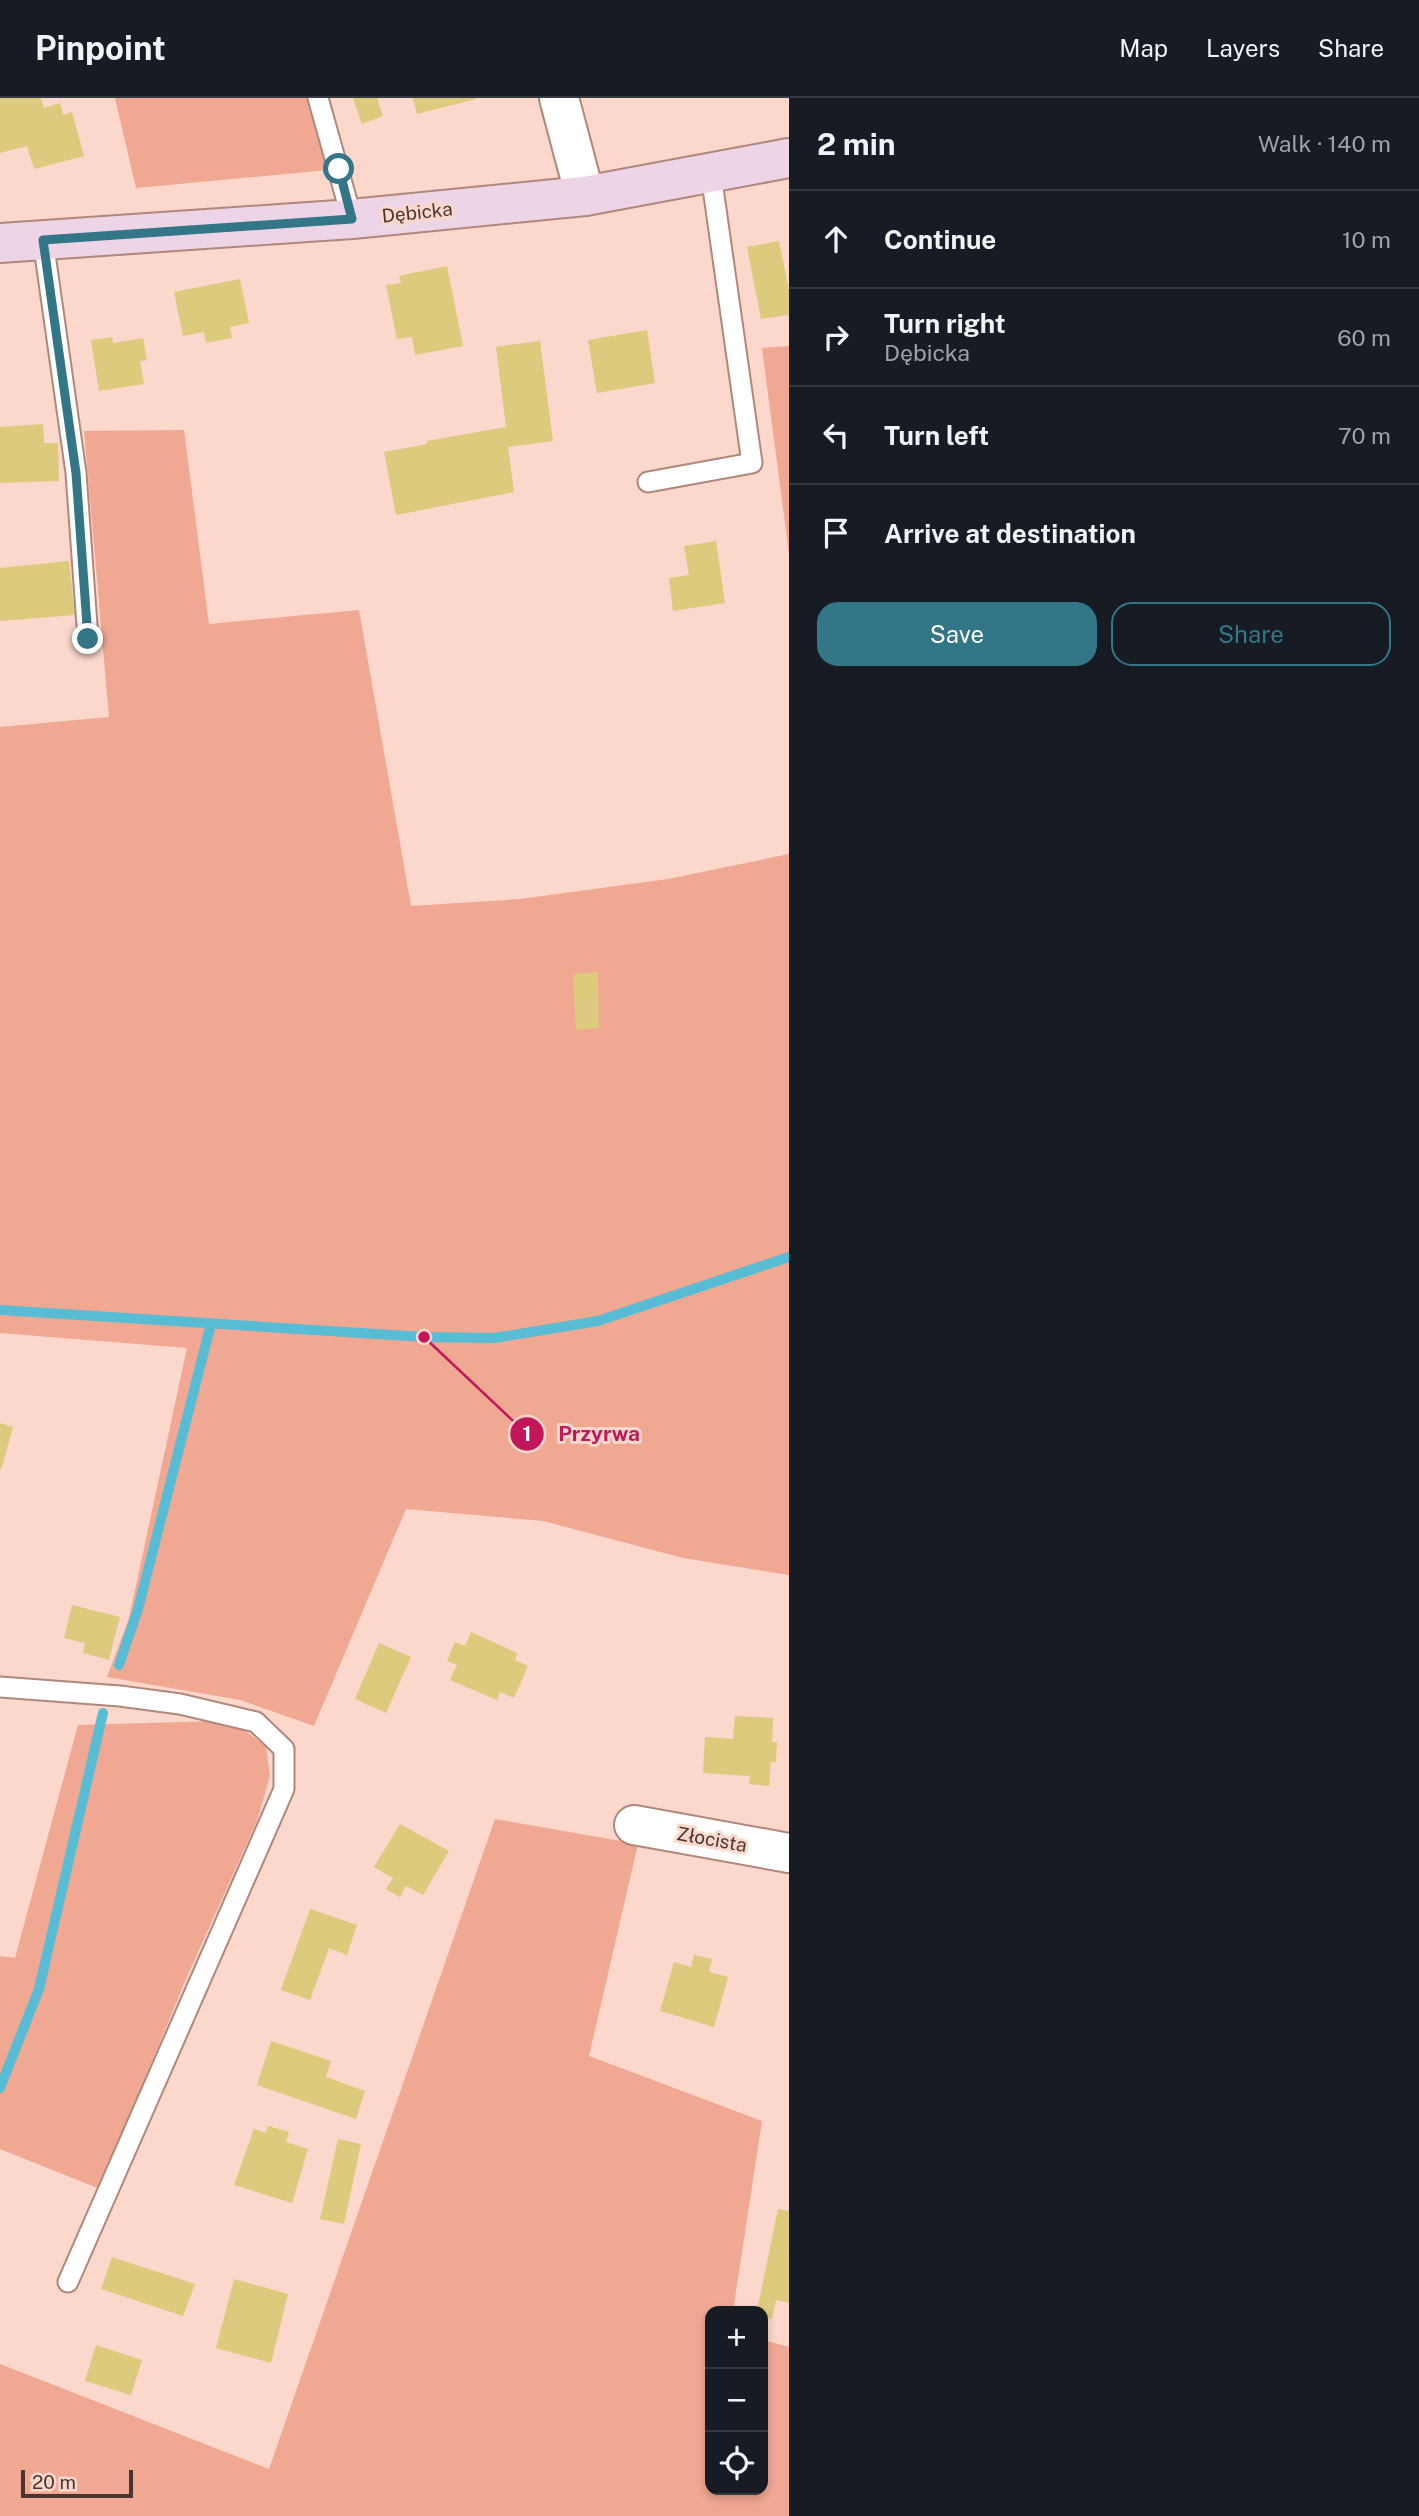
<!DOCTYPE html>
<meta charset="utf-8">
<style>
body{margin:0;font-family:"Public Sans",sans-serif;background:#20242c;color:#f1f3f6}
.controls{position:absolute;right:21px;bottom:21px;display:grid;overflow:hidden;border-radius:14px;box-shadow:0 4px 10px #0003}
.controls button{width:63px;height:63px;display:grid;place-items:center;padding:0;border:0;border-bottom:2px solid #363941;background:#171b24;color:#f1f3f6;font:35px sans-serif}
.scale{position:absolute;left:21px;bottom:18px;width:112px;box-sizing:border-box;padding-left:7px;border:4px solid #483631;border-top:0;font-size:19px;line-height:24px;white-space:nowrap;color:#483631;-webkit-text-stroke:5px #fbd7cc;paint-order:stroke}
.stop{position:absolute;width:21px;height:21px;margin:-16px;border:5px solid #337687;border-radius:50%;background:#fff}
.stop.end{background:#337687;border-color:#fff;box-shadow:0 2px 7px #0008}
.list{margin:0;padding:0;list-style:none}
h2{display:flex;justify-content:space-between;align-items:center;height:91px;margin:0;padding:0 28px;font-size:30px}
h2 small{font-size:23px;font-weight:400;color:#9ea1a6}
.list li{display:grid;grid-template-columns:46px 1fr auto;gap:21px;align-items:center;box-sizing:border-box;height:98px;padding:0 28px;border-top:2px solid #363941}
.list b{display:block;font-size:26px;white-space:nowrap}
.list p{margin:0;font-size:23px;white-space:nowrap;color:#9ea1a6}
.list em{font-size:23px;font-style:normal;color:#9ea1a6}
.actions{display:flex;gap:14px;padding:21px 28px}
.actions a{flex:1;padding:16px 0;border:2px solid #337687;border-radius:21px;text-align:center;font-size:24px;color:#337687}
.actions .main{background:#337687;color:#fff}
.icon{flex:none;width:38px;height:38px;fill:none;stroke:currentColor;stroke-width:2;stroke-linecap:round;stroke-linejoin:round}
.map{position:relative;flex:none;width:789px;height:2418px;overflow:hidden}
header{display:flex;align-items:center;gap:42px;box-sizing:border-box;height:98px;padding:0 35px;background:#171b24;border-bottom:2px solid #363941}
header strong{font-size:33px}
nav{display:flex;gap:38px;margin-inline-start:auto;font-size:24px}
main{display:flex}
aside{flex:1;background:#171b24}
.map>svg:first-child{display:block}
.green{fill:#f1a893}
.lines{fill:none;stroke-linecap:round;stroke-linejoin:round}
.stream{stroke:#58bcd5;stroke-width:10}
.building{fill:#dcca7d}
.lane-casing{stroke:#b0877b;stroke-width:23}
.street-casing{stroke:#b0877b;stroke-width:42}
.secondary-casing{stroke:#b0877b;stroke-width:42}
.lane{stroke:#fff;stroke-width:19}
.street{stroke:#fff;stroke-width:38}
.secondary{stroke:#eed4e7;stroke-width:38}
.route{stroke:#337687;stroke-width:9}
.labels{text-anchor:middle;stroke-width:6;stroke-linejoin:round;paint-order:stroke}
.street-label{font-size:19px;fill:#483631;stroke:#fbd7cc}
.leader{fill:none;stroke:#c2185b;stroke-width:2.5}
.callout-dot{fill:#c2185b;stroke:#fbd7cc;stroke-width:2.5}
.mark-label{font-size:21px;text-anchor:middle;font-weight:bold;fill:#fff}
.callout-label{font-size:21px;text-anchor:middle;font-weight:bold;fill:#c2185b;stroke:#fbd7cc;stroke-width:6;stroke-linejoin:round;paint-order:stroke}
</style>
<header>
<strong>Pinpoint</strong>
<nav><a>Map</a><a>Layers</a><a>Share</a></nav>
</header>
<main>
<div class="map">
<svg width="789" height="2418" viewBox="0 0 789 2418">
<rect width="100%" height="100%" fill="#fbd7cc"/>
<!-- green -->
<path class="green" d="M115,0H315L339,71L136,90Z
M789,248V456L762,250Z
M184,332L209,526L359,512L411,808L520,801L668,781L789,756V1477L683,1460L543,1423L406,1411L314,1628L240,1602L107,1579L129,1520L187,1250L0,1235V629L109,619L84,333Z
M217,1623L245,1633L266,1648L270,1678L257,1723L186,1881L100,2091L0,2051V1858L15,1860L78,1627Z
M495,1721L638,1746L589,1958L762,2023L733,2213H710V2392H763V2242L789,2249V2418H0V2266L269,2371Z"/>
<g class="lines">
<!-- stream -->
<path class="stream" d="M0,1212L424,1239L494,1240L598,1223L789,1159
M119,1567L138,1511L211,1226
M0,1990L39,1891L103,1615"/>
</g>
<!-- building -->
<path class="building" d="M0,0H41L44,10L60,5L63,17L72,14L84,58L34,71L27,48L0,55Z
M353,0H377L383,18L362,26Z
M413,0H476V1L417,16Z
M779,143L789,192V217L761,221L747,149Z
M447,168L463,248L415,257L412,239L397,241L386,187L401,185L399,178Z
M240,181L249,225L230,229L232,240L206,245L204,234L183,238L174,194Z
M647,232L655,285L597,295L588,242Z
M112,239L113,245L143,240L147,262L140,263L144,286L99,293L91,242Z
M540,243L553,343L508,349L514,394L396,417L384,354L427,346V343L506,329L496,249Z
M43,326L44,345H58L59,383L0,385V329Z
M716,443L725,505L673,513L669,480L689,477L684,448Z
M69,463L75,517L0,523V470Z
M598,874L599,930L576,932L573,876Z
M0,1325L13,1329L1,1372H0Z
M72,1507L120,1519L109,1562L83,1555L85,1545L64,1540Z
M471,1534L517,1555L515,1562L528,1568L514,1600L500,1594L497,1602L450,1582L457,1567L447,1563L455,1544L465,1548Z
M379,1545L411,1559L386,1615L355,1601Z
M735,1618L773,1620L772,1644H777L776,1664H771L769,1688L749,1686L750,1678L703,1675L705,1639L733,1641Z
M400,1726L449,1753L423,1797L406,1788L400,1799L386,1791L393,1780L374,1769Z
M310,1811L357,1827L347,1857L329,1850L310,1902L281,1892Z
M694,1857L712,1861L709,1874L728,1879L714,1929L660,1913L674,1864L691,1869Z
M271,1943L331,1963L326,1979L365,1993L356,2021L257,1987Z
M268,2028L289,2034L286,2044L308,2051L292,2105L234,2087L254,2031L266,2035Z
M338,2041L361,2046L344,2126L320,2121Z
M778,2111L789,2113V2205L776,2202L772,2221L763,2219V2213H757Z
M112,2159L195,2186L183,2218L101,2191Z
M234,2181L288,2196L271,2265L216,2250Z
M96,2247L142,2262L131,2297L85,2283Z"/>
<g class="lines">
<!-- lane casing -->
<g class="lane-casing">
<path id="lane" d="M318,0L352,121
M43,142L76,375L88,541
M648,384L752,365L711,76
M0,1589L120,1598L180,1606L256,1624L284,1651V1691L68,2184"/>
</g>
<!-- street casing -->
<g class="street-casing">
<path id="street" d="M559,0L585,98
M634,1727L789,1755"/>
</g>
<!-- secondary casing -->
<g class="secondary-casing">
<path id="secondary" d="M0,145L352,121L585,98L789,60"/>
</g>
<!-- lane -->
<use href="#lane" class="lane"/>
<!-- street -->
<use href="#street" class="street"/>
<!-- secondary -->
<use href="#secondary" class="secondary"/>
</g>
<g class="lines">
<!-- route -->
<path class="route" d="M88,541L76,375L43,142L352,121L339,71"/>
</g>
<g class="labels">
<!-- street labels -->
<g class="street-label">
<text transform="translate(417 114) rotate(-6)" y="7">Dębicka</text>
<text transform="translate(712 1741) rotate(10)" y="7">Złocista</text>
</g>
</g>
<!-- callouts -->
<path class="leader" d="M424 1239L527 1336"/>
<g class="callout-dot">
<circle cx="424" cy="1239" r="7"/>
<circle cx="527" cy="1336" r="18"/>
</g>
<g class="mark-label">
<text x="527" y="1343">1</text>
</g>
<g class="callout-label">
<text x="599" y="1343">Przyrwa</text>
</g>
</svg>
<div class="controls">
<button>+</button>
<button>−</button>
<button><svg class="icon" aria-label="locate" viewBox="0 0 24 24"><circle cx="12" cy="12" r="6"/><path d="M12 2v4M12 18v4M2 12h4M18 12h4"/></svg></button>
</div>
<div class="scale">20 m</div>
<div class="stop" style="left:339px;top:71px"></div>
<div class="stop end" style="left:88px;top:541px"></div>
</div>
<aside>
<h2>2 min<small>Walk · 140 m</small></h2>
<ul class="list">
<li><svg class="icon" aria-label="ahead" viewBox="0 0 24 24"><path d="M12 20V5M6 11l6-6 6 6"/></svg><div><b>Continue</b></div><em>10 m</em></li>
<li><svg class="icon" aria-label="right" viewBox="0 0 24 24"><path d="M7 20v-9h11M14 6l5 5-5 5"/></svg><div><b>Turn right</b><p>Dębicka</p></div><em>60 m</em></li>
<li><svg class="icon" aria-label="left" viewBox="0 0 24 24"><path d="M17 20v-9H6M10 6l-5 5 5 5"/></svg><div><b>Turn left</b></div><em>70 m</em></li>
<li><svg class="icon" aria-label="arrive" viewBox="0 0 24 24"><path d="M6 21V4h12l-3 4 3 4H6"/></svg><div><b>Arrive at destination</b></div></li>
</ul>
<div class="actions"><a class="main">Save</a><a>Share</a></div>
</aside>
</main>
